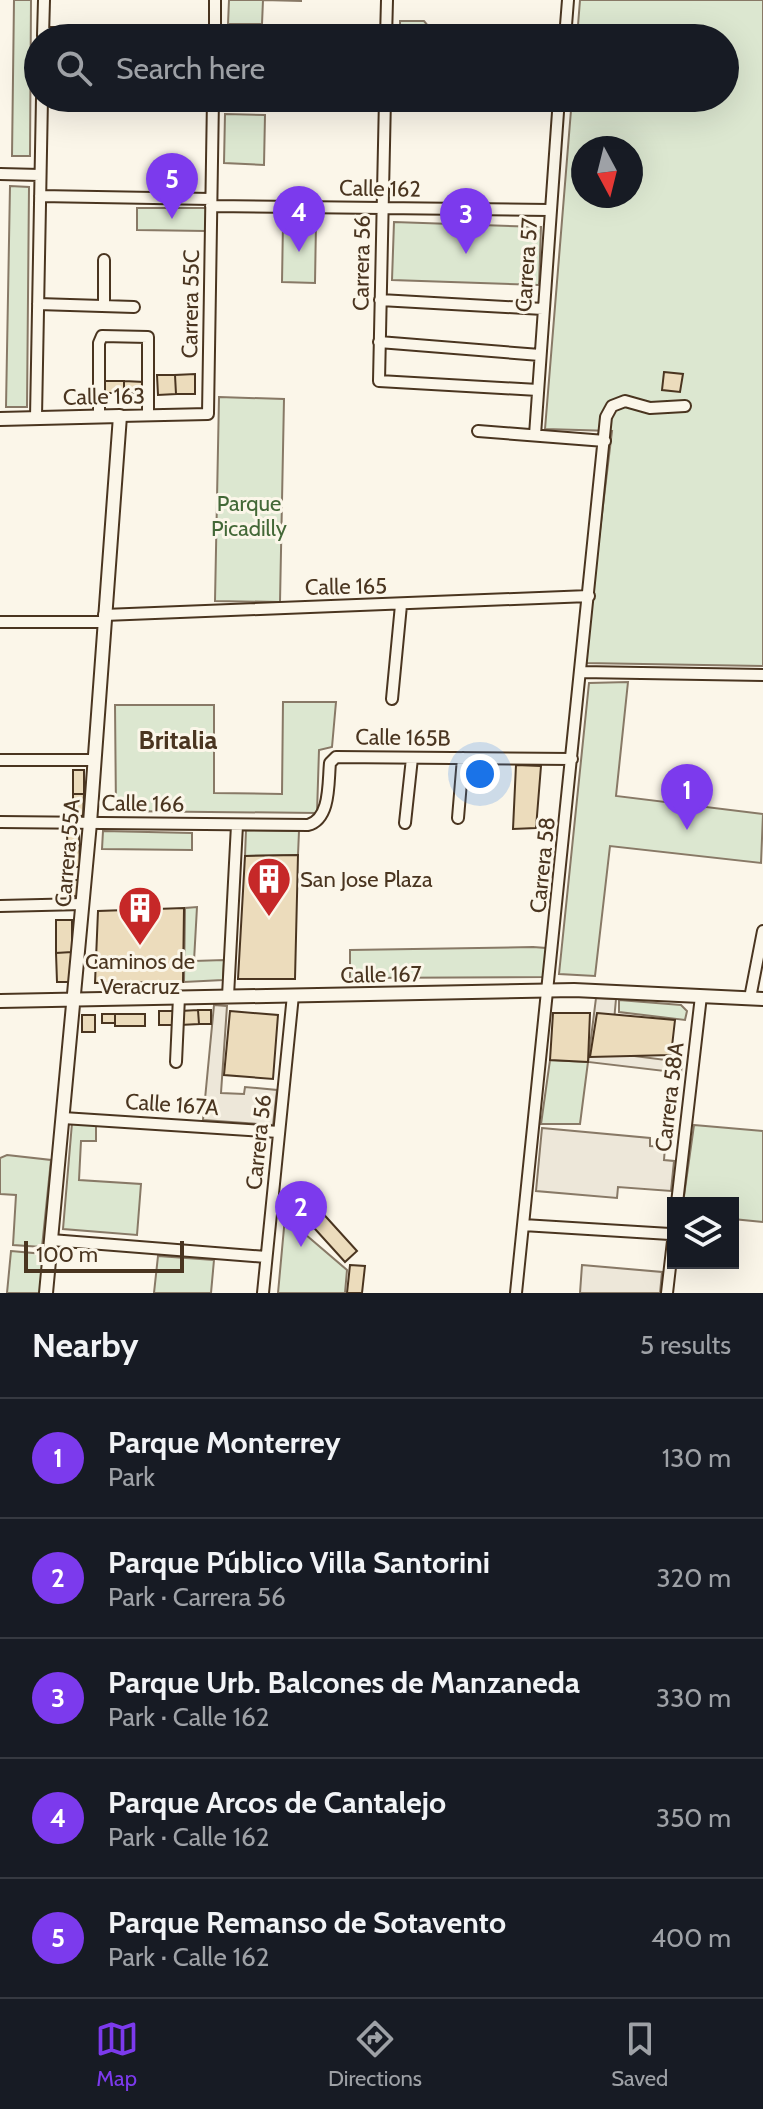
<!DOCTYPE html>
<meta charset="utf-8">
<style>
body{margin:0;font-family:Cabin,sans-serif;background:#242831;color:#f1f3f6}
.controls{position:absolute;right:24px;bottom:24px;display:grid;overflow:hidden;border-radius:0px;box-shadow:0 8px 32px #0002}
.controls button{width:72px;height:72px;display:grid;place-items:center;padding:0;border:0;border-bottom:2px solid #363941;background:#171b24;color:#f1f3f6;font:40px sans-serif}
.compass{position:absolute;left:571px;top:136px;width:72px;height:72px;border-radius:50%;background:#171b24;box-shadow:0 8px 32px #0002;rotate:173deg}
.scale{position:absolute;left:24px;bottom:20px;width:160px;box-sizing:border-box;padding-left:8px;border:4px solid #4a3520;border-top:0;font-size:22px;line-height:28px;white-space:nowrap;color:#4a3520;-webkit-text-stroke:6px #fbf6e9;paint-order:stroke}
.you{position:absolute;left:480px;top:774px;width:28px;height:28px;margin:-20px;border:6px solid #fff;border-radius:50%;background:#1a73e8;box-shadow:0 0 0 12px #1a73e833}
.badge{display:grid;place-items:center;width:52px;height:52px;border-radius:50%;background:#7c3aed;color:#fff;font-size:26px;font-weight:700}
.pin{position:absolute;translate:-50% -66px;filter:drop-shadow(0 2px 4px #0008)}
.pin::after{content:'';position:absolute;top:42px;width:28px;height:24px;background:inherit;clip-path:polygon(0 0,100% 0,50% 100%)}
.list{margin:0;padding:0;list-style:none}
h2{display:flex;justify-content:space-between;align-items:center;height:104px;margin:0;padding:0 32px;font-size:34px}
h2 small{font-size:26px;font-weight:400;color:#9ea1a6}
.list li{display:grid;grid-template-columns:52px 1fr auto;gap:24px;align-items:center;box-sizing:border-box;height:120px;padding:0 32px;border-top:2px solid #363941}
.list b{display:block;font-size:30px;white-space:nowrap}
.list p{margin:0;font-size:26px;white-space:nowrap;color:#9ea1a6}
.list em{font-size:26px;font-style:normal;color:#9ea1a6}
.icon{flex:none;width:44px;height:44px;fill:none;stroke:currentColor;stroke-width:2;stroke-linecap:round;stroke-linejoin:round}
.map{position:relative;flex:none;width:763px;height:1293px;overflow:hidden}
.search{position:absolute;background:#171b24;box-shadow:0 8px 32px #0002;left:24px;right:24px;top:24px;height:88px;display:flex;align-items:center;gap:20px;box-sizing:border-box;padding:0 28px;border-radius:44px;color:#9ea1a6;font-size:30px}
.sheet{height:704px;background:#171b24}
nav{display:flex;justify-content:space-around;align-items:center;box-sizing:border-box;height:112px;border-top:2px solid #363941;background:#171b24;font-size:22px;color:#9ea1a6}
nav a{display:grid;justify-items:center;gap:4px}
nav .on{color:#7c3aed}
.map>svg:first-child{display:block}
.green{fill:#dce7d0;stroke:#887966;stroke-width:2;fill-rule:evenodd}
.parking{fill:#ede7d9;stroke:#887966;stroke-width:2}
.building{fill:#ecdcbc;stroke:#4a3520;stroke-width:2}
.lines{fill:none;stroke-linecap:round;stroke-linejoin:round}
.minor-casing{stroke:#4a3520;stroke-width:14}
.tertiary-casing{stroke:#4a3520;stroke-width:16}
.minor{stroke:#fbf6e9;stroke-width:10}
.tertiary{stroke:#fbf6e9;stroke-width:12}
.labels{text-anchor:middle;stroke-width:6;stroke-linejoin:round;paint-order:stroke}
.street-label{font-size:22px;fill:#4a3520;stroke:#fbf6e9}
.park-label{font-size:22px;fill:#436837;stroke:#fbf6e9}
.poi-label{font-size:22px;fill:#4a3520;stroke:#fbf6e9;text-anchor:start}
.quarter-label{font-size:26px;font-weight:bold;fill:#4a3520;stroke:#fbf6e9}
</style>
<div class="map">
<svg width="763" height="1293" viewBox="0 0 763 1293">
<rect width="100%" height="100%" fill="#fbf6e9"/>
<!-- green -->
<path class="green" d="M14,0H31L30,156H12Z
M229,0H301V1L263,0L262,24H228Z
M580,0H763V666L584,663L612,431L545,429L572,98H725V38H577ZM583,148H631V196H583Z
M400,21H424L438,38H400Z
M225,114L265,115L264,165L224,163Z
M10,186L29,187L27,407H6Z
M137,208H207L206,231L137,230Z
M283,222L316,223L315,283L282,282Z
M394,222L541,227L539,285L392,280Z
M219,397L284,399L280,602L215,601Z
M628,682L616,796L763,814L761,863L610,846L595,976L559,974L589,683Z
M283,702H336L332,747L319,750L317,813L116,811L115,705H214V793L282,794Z
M246,830L299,831L298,855L245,856Z
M103,831L192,833V850L102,849Z
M197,907L194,961L224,960L223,980L184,982L185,908Z
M533,947L546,948L544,977L350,978V950Z
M619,1000L681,1005L687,1011L685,1020L619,1012Z
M550,1060L588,1062L580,1124H541Z
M72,1123L96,1124V1141H81L79,1180L141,1184L137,1235L63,1229Z
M694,1125L763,1131V1222L733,1219V1203H683Z
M7,1155L51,1160L42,1247L13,1245L16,1195L0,1194V1158Z
M285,1217L347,1270L345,1293H278Z
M11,1251L44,1254L40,1293H7Z
M158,1256L214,1260L211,1293H154Z"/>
<!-- parking -->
<path class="parking" d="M596,998L616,999L612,1043L619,1054L682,1062L681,1073L588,1062Z
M214,1005L227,1006L221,1093L244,1094L245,1087L277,1090L273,1125L203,1120Z
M542,1128L650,1138V1146L665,1147L664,1160L674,1161L671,1191L618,1187L617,1198L536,1191Z
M582,1265L662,1272L660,1293H580Z"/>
<!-- building -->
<path class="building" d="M664,372L683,374L680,392L662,390Z
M195,374V394H176L175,375Z
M157,375H175L176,394L158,395Z
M103,381H124V393H103Z
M124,381L144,382L143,393H124Z
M516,765L541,766L536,828L513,829Z
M73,770H84V794H73Z
M73,794H84L83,816L73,815Z
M79,832L80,867H68L67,833Z
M298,855L295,979H238L245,856Z
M67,880H78V896L67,897Z
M184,908L183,982L95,983L98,911Z
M56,920H72V952L56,953Z
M72,952L73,982H57L56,953Z
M198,1010H211V1024H199Z
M198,1010L199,1024L180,1025V1011Z
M159,1011H173L174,1025H159Z
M230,1011L278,1015L273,1079L224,1075Z
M553,1013H590L588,1062L550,1060Z
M597,1013L675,1020L671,1055L590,1057Z
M102,1014H115V1023H102Z
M115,1014H145V1026H115Z
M82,1015H95V1032H82Z
M288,1190L312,1191L311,1206L294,1225L285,1217Z
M318,1208L357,1251L345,1262L306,1219Z
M350,1265L365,1266L362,1293H347Z"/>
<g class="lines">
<!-- minor casing -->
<g class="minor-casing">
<path id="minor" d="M43,33H215
M43,36L44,0
M215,36V0
M386,38L387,0
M565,38L568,0
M385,98L379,381L538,390
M0,174L40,175
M40,196L211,199
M211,206L549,210
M380,300L543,309
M38,304L134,307
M104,306V260
M379,342L540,355
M99,416V343L102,336L148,337V415
M120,416L208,414L213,98
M36,417L42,98
M478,431L605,441
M535,435L559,98
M104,615L589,596
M0,622H104
M581,672L763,675
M392,699L401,605
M0,760H94
M458,818L463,758
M0,822L308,825C331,819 328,782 330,763L336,757L572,759
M405,823L412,758
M0,906L83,904
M228,996L237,825
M750,998L763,931
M176,1062L179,997
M63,1118L279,1132
M677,1203L701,996
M523,1225L670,1234
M51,1240L266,1257
M263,1293L293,995
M516,1293L606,417L612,406L625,401L650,408L685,406
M667,1293L673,1241"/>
</g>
<!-- tertiary casing -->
<g class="tertiary-casing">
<path id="tertiary" d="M0,419L120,416L90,823L46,1293
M0,1001L574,990L763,999"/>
</g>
<!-- minor -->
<use href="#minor" class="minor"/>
<!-- tertiary -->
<use href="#tertiary" class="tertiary"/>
</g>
<!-- icons -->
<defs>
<g id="building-pin" transform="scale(2.3)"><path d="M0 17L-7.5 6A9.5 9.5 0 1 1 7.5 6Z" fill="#c62828" stroke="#fbf6e9"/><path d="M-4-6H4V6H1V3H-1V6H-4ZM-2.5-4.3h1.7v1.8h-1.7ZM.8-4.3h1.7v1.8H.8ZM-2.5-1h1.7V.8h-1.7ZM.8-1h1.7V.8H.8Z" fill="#fff"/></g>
</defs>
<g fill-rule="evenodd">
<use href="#building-pin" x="269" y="879"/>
<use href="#building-pin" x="140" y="908"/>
</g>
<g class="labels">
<!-- street labels -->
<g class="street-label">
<text transform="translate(380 188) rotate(1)" y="8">Calle 162</text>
<text transform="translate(361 263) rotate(-89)" y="8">Carrera 56</text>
<text transform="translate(526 265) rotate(-86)" y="8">Carrera 57</text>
<text transform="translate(190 304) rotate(-89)" y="8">Carrera 55C</text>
<text transform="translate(104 396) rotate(-1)" y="8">Calle 163</text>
<text transform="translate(346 586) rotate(-1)" y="8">Calle 165</text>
<text transform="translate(403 737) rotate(1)" y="8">Calle 165B</text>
<text transform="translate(143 803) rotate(1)" y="8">Calle 166</text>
<text transform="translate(67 853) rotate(-85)" y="8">Carrera 55A</text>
<text transform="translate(542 865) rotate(-84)" y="8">Carrera 58</text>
<text transform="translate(381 974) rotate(-1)" y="8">Calle 167</text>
<text transform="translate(669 1097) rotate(-83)" y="8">Carrera 58A</text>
<text transform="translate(172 1104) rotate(4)" y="8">Calle 167A</text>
<text transform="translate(258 1142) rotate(-84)" y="8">Carrera 56</text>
</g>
<!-- park labels -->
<g class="park-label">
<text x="249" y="511">Parque<tspan x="249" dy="25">Picadilly</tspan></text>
</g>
<!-- poi labels -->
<g class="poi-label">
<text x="300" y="887">San Jose Plaza</text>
<text x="140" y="969" text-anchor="middle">Caminos de<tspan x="140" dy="25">Veracruz</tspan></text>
</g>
<!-- quarter labels -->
<g class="quarter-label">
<text x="178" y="749">Britalia</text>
</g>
</g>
</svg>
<div class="controls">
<button><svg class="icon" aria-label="layers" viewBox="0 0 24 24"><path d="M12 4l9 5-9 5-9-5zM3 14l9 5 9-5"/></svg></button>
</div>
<svg class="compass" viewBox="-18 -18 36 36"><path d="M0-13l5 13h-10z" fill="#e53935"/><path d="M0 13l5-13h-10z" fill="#9ea1a6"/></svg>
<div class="scale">100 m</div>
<div class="you"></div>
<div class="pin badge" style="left:687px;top:830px">1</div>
<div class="pin badge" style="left:301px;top:1247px">2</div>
<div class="pin badge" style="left:466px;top:254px">3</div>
<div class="pin badge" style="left:299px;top:252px">4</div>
<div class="pin badge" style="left:172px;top:219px">5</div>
<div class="search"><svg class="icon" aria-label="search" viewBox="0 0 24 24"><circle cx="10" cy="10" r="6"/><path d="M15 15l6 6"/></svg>Search here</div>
</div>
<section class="sheet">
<h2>Nearby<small>5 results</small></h2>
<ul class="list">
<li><span class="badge">1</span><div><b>Parque Monterrey</b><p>Park</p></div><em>130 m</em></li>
<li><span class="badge">2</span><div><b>Parque Público Villa Santorini</b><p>Park · Carrera 56</p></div><em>320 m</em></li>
<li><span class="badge">3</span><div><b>Parque Urb. Balcones de Manzaneda</b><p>Park · Calle 162</p></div><em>330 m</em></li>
<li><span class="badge">4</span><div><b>Parque Arcos de Cantalejo</b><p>Park · Calle 162</p></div><em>350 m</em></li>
<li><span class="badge">5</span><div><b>Parque Remanso de Sotavento</b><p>Park · Calle 162</p></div><em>400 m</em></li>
</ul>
</section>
<nav>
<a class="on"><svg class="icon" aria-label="map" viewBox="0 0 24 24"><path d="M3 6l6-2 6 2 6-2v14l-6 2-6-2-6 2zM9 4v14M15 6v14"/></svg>Map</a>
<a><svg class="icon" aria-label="directions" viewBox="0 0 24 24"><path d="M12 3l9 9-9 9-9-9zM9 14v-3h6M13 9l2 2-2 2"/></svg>Directions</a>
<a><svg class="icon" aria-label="saved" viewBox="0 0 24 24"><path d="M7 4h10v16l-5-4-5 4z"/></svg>Saved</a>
</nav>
